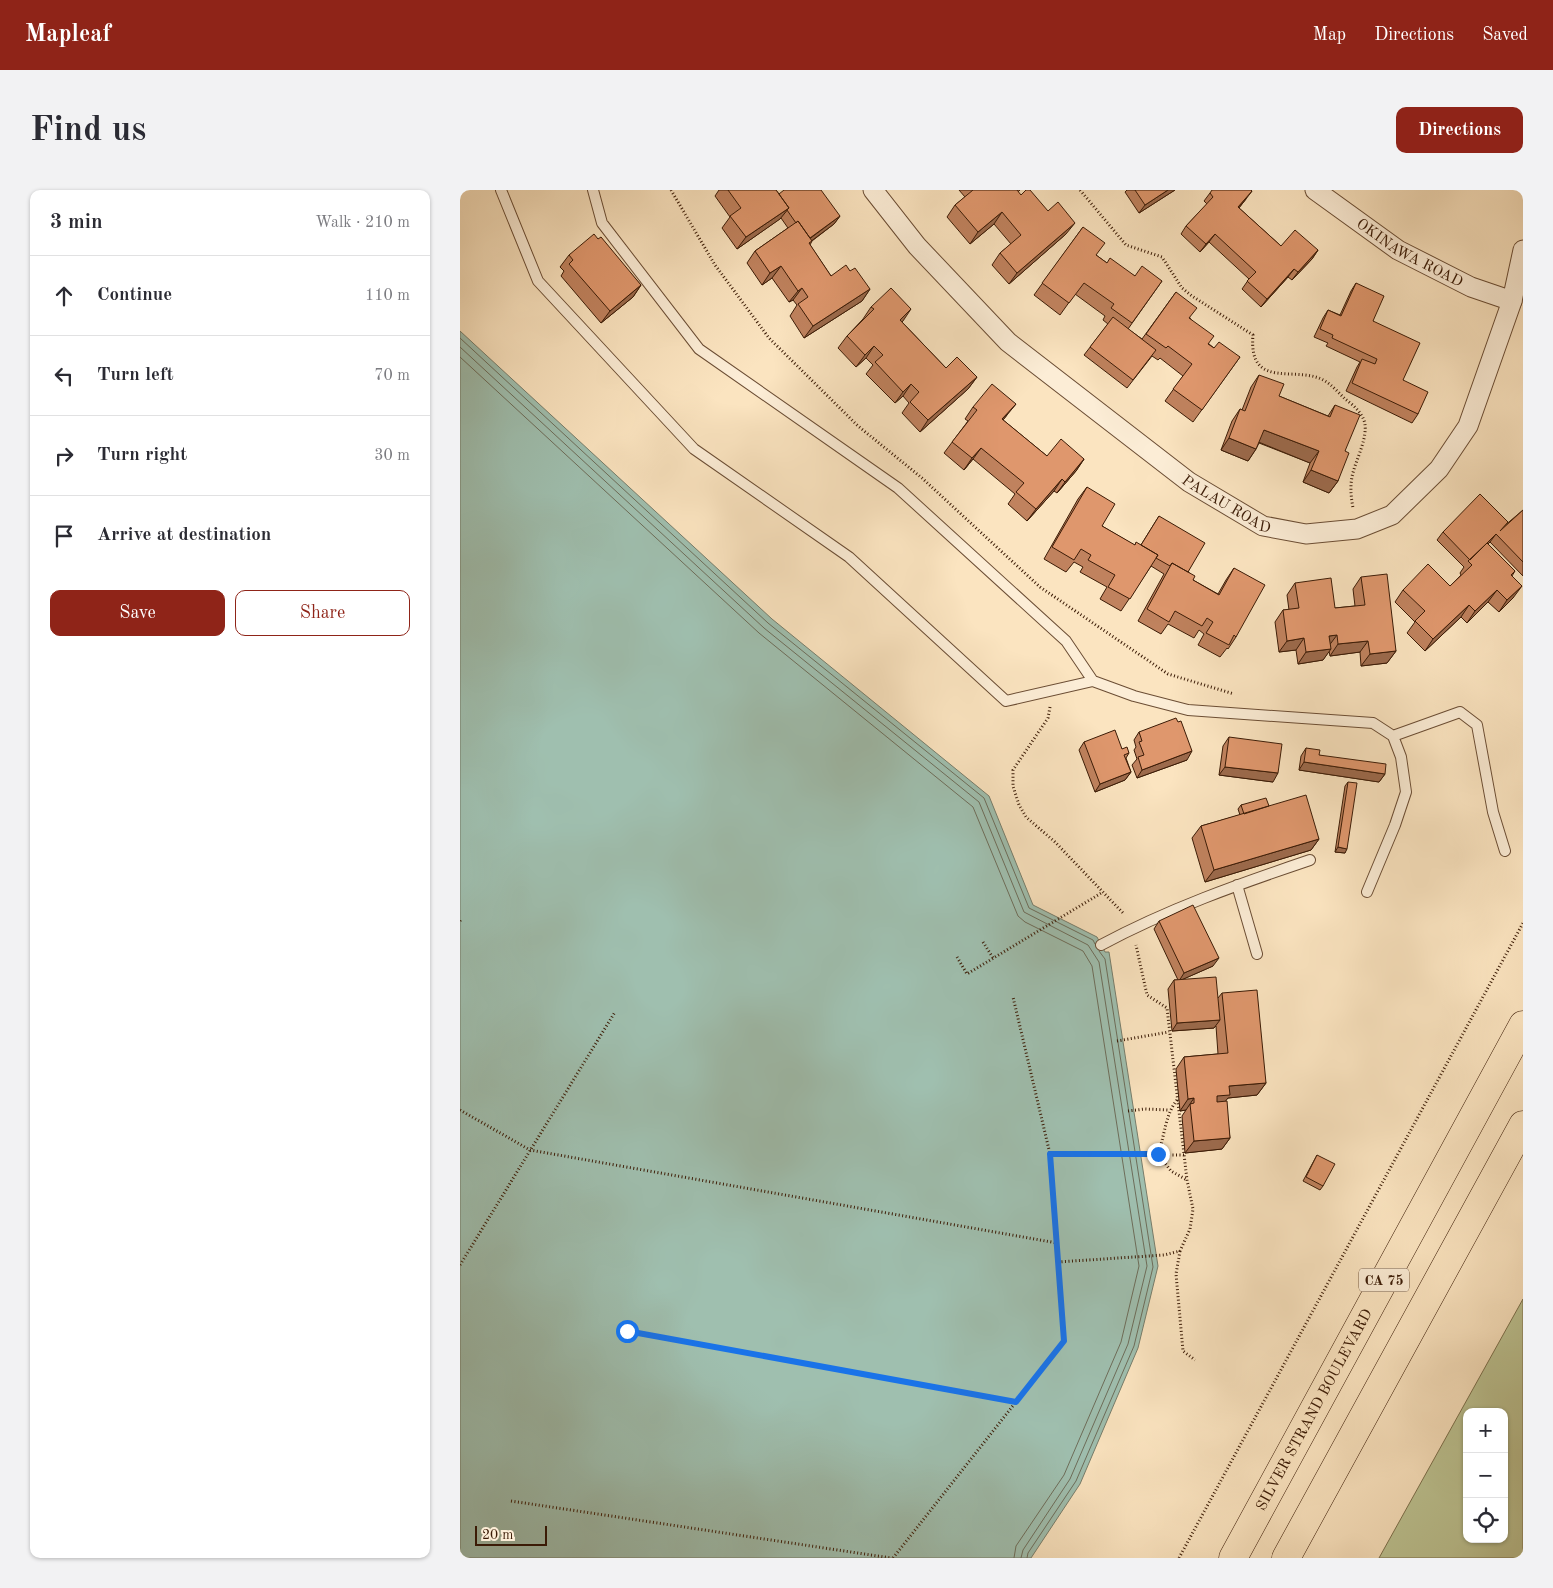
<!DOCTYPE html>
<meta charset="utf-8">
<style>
body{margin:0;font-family:"Old Standard TT",serif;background:#f2f2f3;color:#2b2b33}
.controls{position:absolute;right:15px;bottom:15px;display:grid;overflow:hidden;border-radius:10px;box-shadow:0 1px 4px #0004}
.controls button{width:45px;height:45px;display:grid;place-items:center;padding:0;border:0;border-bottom:1px solid #e1e1e2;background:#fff;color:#2b2b33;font:25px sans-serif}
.scale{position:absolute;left:15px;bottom:12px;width:72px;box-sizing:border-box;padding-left:5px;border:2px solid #3b1b06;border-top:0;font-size:14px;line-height:18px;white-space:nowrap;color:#3b1b06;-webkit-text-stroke:4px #fcedd6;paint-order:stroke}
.stop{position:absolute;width:15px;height:15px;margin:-11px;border:4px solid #1a73e8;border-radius:50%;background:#fff}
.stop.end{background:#1a73e8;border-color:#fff;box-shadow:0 1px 5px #0008}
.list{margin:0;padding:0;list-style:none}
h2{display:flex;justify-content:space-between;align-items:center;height:65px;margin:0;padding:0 20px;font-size:21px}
h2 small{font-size:16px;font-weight:400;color:#7c7c81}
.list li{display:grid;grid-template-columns:32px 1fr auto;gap:15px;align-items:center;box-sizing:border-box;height:80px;padding:0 20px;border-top:1px solid #e1e1e2}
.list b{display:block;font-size:19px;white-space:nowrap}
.list em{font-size:16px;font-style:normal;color:#7c7c81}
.actions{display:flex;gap:10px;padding:15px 20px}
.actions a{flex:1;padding:11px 0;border:1px solid #8f2418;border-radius:10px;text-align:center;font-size:18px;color:#8f2418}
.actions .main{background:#8f2418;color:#fff}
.icon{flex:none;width:28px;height:28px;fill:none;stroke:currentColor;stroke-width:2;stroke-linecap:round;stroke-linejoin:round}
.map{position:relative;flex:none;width:1063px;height:1368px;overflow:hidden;border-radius:10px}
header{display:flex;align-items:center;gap:30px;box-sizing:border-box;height:70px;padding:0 25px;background:#8f2418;color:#fff}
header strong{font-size:24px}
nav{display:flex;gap:28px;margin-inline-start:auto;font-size:18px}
.intro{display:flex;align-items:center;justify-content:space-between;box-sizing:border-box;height:120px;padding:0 30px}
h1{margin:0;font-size:35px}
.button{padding:12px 22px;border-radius:10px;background:#8f2418;color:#fff;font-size:18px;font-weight:700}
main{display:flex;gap:30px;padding:0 30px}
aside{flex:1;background:#fff;border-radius:10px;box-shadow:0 1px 4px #0004}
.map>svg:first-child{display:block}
.green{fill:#bdc493;stroke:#7c704c;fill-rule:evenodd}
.water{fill:#9fbfaf;stroke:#777d6b}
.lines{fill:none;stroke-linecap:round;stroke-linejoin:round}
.shore{stroke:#6d6d5a;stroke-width:1}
.service-casing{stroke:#6b4d34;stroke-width:12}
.minor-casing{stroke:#6b4d34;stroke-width:21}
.trunk-casing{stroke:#3b1b06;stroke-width:29}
.path{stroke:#3b1b06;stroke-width:3;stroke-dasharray:1 2.5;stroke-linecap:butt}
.service{stroke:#fcedd6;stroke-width:10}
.minor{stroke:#fcedd6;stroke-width:19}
.trunk{stroke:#fbe4c0;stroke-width:28}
.wall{fill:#c0825e;stroke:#3b1b06}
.shaded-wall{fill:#9c6a4c;stroke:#3b1b06}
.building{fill:#df976d;stroke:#3b1b06}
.route{stroke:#1a73e8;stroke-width:6}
.labels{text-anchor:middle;stroke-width:4;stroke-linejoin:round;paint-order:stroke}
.shield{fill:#fcedd6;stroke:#755a44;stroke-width:1}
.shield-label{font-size:14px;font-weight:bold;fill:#3b1b06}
.street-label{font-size:15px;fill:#3b1b06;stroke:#fcedd6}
</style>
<header>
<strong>Mapleaf</strong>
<nav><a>Map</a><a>Directions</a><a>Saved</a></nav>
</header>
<div class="intro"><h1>Find us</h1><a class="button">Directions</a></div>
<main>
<aside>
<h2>3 min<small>Walk · 210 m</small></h2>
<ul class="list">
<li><svg class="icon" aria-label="ahead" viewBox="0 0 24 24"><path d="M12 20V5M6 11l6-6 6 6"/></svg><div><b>Continue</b></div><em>110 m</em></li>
<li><svg class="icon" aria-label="left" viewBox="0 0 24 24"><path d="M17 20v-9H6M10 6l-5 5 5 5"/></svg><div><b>Turn left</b></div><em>70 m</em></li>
<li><svg class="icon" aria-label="right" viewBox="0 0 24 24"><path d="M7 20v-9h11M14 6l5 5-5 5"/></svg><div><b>Turn right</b></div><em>30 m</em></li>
<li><svg class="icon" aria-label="arrive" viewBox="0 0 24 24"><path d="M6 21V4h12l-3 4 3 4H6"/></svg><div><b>Arrive at destination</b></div></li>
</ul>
<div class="actions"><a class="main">Save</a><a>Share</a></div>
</aside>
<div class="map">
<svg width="1063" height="1368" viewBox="0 0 1063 1368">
<rect width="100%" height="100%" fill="#fbe4c0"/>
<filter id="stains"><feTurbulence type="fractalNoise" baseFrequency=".004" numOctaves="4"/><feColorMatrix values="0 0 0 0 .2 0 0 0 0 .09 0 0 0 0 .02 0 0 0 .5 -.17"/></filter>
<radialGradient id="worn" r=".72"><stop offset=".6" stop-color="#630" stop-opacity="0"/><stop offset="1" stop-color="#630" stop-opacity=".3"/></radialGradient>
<!-- green -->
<path class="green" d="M1063,1109V1368H919ZM1007,1222H1044V1349H1007Z"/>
<!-- water -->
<path class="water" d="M0,141L312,429L529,606L573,715L637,747L645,762H649L698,1076L678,1158L620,1294L571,1368H0Z"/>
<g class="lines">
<!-- shore -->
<path class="shore" d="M0,148L308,433L524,608L569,718L633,750L635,754
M0,157L304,438L519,612L564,722L628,755L639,772L687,1076L668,1154L610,1289L563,1360L561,1368
M0,167L299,443L513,617L558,726L565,732L623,761L632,776L679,1076L661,1152L604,1285L556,1356L554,1368
M567,1368L568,1363L616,1291L674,1156L693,1077L645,769L639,761"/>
<!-- service casing -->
<g class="service-casing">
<path id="service" d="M41,0L78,91L234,259L389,367L546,511L633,491
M133,0L142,33L239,159L438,298L606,451L633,491L674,506L728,520L913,533L933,546L941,567L946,602L935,635L907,702
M933,546L1000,522L1017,535L1033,622L1045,661
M777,695L797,764
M641,755C708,719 779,694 850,670"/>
</g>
<!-- minor casing -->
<g class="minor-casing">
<g id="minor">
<path id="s1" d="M413,0L457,56L548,152L729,292L803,336L846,344L897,339L932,325L979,279L1008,236L1052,111L1063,60"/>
<path id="s2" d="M855,0L938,60L1011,97L1052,111"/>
</g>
</g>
<!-- trunk casing -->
<g class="trunk-casing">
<g id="trunk">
<path id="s3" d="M773,1368L1063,835"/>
<path d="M826,1368L1063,935"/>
</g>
</g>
<!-- path -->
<path class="path" d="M211,0L255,75L309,148L398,236L462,288L580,397L708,484L774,504
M620,0L666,55L702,67L722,98L732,106L793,145C788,202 838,174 865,191C872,195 879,203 885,209C892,214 899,220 903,228C911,244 895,270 892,287C890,297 891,307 893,318
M590,517L588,528L553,580V596L559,615L566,627L595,652L664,724
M0,731L1,729
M523,752L533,768
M497,767L507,784L643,702
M657,851L709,842
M717,910C705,925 705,945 698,964L711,981L727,990
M0,920L70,960L597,1053
M668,921L685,919L709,920
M590,964L724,965
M720,1061L716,1084L723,1161L735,1170
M598,1072L704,1065L720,1061L730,1039L733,1019L727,990L707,818L687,805L676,755
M0,1075L155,822
M167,1141L556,1212
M51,1311L431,1368
M433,1368L604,1151L590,964L553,807
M719,1368L1063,733"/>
<!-- service -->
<use href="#service" class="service"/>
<!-- minor -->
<use href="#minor" class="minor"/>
<!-- trunk -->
<use href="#trunk" class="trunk"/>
</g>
<!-- wall -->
<path class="wall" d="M259,0H316L319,4L380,26L374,34L352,51L350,55L371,86L390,81L410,99L402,111L344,148L330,126L337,115L333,110L329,112L312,88L302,95L287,73L295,61L328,38L321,28L277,59L262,38L270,27L255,6Z
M499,0H560L558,2L561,5L606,44L549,94L532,75L540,63L551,54L534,34L510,54L487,27L495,15L505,7Z
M667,0H715L679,23L665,2Z
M750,3L786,9L779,18L821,56L858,60L852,69L832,90L828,87L801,117L782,99L789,89L749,52L740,62L721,44L726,36L747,14L744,11Z
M623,37L636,65L647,73L675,86L702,91L668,139L682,149L716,102L730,128L749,154L754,158L780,167L733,232L705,211L723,186L700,168L698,170L692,166L667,198L624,165L648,134L643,130L645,126L615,104L600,125L574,105Z
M138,49L181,95L173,107L141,133L101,86L104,81L100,77L109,65Z
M896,93L913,131L943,190L958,224L952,233L886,201L897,177L900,172L866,156L868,153L854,147L863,128L868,120L880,125L891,101Z
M411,117L442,132L486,178L517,187L508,199L460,242L442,223L449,213L443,206L435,213L406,184L413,175L406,168L396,177L378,158L387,146L403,129Z
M799,185L819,206L868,226L875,215L885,261L878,291L869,303L843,292L850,273L799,253L796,259L788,271L761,260L772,231L780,219L782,220L791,197Z
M513,217L547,225L543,230L587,266L624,269L616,281L597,303L594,301L567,331L548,314L555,304L513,269L504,280L484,263L508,231L505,229Z
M627,297L642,336L674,355H681L699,326L733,390L758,404L766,390L774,378L776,447L768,459L767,458L760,467L738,455L744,444L739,440L734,448L708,434L701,444L678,431L704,384L691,376L661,421L640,409L647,397L620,382L623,377L614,372L606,382L584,369L618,309Z
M1063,320V386L1030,352L1028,354L1055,381L1052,386L1053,408L1039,422L1028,412L1007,433L1001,427L965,461L947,443L955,432L935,412L943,400L990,396L1001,385L1000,383L1004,377L977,350L983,342L1043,337Z
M901,387L936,461L927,473L901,476L900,462L870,466L869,461L863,470L838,474L836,460L819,462L815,432L823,420H829L827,405L835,393L875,418L895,416L893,399Z
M679,542L727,570L677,588L672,575L677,569L674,560L676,557L674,550Z
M769,547L813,592L759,585L763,556Z
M624,552L662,559L669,563L666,568L671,582L665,590L635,602L619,560Z
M846,558L859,565L925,584L919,592L839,580L841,566Z
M888,592L885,663L875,662L885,596Z
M781,615L809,616L859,649L851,660L745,692L732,648L741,636L780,625L778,619Z
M699,731L753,776L721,790L758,808L762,803L806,893L797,905L768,908L765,911L770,948L762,959L725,963L722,926L726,920L720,921L716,879L724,867L758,864L756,836L754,838L712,841L708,799L714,790H718L694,739Z
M857,965L863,996L860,1000L843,991Z"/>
<!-- shaded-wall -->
<path class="shaded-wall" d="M708,0H715L679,23L685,15Z
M792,1L786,9L773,25L778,17Z
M329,18L320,29L277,59L286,47Z
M542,22L534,34L510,54L518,42Z
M380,26L374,34L342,58L348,50Z
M615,33L606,44L549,94L557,83Z
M755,44L749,52L740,62L746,54Z
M858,60L852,69L832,90L838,82Z
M321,76L312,88L302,95L310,83Z
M834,79L828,87L801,117L807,109Z
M181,95L173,107L141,133L150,121Z
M342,98L333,110L329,112L338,101Z
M410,99L402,111L344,148L353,136Z
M451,119L443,131L432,142L440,130Z
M414,156L406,168L396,177L405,165Z
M517,187L508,199L460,242L468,230Z
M451,194L443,206L435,213L443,202Z
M556,214L547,225L534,241L542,229Z
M804,240L859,261L850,273L796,251Z
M769,248L796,259L788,271L761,260Z
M521,258L513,269L504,280L512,268Z
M624,269L616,281L597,303L605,292Z
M851,280L878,291L869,303L843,292Z
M602,289L594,301L567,331L576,319Z
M1036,344L1030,352L1009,372L1010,370Z
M1062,396L1053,408L1039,422L1047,410Z
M1037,400L1028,412L1007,433L1015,421Z
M1009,415L1001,427L965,461L973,449Z
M877,445L868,457L869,446Z
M844,448L836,460L819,462L827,451Z
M908,451L900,462L870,466L878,454Z
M871,459L863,470L838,474L846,462Z
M936,461L927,473L901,476L910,464Z
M732,561L727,570L677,588L682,580Z
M844,572L925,584L919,592L839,580Z
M765,577L818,583L813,592L759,585Z
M671,582L665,590L635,602L640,594Z
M859,649L851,660L745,692L754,680Z
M878,657L887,659L885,663L875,662Z
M759,768L753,776L719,791L724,783Z
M760,830L754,838L712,841L717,833Z
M806,893L797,905L768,908L761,917L749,918L757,906L769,896Z
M734,908L726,920L720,921L728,909Z
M770,948L762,959L725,963L734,951Z"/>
<!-- building -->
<path class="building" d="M268,0H316L329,18L286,47L270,26L281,18Z
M324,0H361L380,26L350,48L338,31L336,33L327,20L329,18L319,4Z
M513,0H557L561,5L566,0H570L588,21L598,12L615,33L557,83L540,63L561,45L542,22L518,42L495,15Z
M675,0H708L685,15Z
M752,0H791L792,1L778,17L821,56L835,40L858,60L838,82L834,79L807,109L787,91L796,82L755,44L746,54L726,36L753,7L750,3Z
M338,31L352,51L349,53L371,86L386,75L390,81L395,78L410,99L353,136L338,114L348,107L342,98L338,101L321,76L310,83L295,61Z
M623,37L645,53L636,65L647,73L650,68L675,86L682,76L702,91L672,133L651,118L654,114L624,93L609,113L582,93Z
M134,44L138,49L141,47L181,95L150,121L109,74L113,70L109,65Z
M896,93L924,106L913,131L960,153L943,190L968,202L958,224L892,193L902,169L915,174L917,169L872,148L873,145L860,139L868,120L881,126Z
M431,98L451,119L440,130L486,178L497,167L517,187L468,230L450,212L459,202L451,194L443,202L415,172L423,165L414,156L405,165L387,146L414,119L411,117Z
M716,102L737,118L729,128L754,146L748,154L754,158L759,152L780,167L742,220L713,199L732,174L708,156L706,158L686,144Z
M653,127L696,160L673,190L630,157Z
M799,185L824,194L819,206L870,227L875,215L900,225L885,261L889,263L878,291L851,280L859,261L804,240L796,259L769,248L780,219L785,221Z
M532,194L556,214L542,229L587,266L601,249L624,269L605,292L602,289L576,319L556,302L564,293L521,258L512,268L492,252L517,220L513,217Z
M627,297L655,314L642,336L675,355L676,352L698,365L670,409L648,397L655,385L628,370L631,365L621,359L614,370L592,357Z
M1020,304L1048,332L1040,341L1063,320V372L1036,344L1010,370L983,342Z
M699,326L745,353L728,382L712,373L710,376L696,368L698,365L681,355Z
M1027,353L1055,381L1051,385L1062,396L1047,410L1037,400L1015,421L1009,415L973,449L955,431L965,421L943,400L968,374L990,396L1012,375L1008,371Z
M712,373L735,386L733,390L759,405L774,378L805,395L776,447L774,445L769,455L746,443L753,432L747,428L742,436L715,421L709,432L687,419Z
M927,384L936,461L910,464L908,451L878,454L877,445L869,446L871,459L846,462L844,448L827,451L823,420L839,418L835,393L871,388L875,418L905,415L901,387Z
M716,528L718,532L721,531L732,561L682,580L678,567L684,565L679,552L682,551L679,542Z
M655,540L662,559L667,557L669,563L664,565L671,582L640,594L624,552Z
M769,547L822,554L818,583L765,577Z
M846,558L860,560L859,565L926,574L925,584L844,572Z
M888,592L897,593L887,659L878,657Z
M846,605L859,649L754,680L741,636Z
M806,608L809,616L784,624L781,615Z
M733,715L759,768L724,783L699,731Z
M756,787L760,830L717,833L714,790Z
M797,800L806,893L769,896L770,905L757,906V912L767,911L770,948L734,951L730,914L734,913V908L728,909L724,867L768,863L762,803Z
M857,965L875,974L863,996L846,987Z"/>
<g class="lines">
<!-- route -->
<path class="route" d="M167,1141L556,1212L604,1151L590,964H698"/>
</g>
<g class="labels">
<!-- shield labels -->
<rect class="shield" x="899" y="1078.5" width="50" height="23" rx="4"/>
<g class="shield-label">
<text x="924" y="1095">CA 75</text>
</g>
<!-- street labels -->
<g class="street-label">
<text dy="5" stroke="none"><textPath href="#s2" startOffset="114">OKINAWA ROAD</textPath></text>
<text dy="5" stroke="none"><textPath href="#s1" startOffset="476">PALAU ROAD</textPath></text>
<text dy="5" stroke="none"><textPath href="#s3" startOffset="169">SILVER STRAND BOULEVARD</textPath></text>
</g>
</g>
<rect width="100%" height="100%" filter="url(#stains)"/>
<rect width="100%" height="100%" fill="url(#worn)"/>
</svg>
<div class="controls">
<button>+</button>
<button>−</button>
<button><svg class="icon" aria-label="locate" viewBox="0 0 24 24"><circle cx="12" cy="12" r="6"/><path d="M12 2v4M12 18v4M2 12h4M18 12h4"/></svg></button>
</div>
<div class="scale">20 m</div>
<div class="stop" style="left:167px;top:1141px"></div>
<div class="stop end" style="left:698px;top:964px"></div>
</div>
</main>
